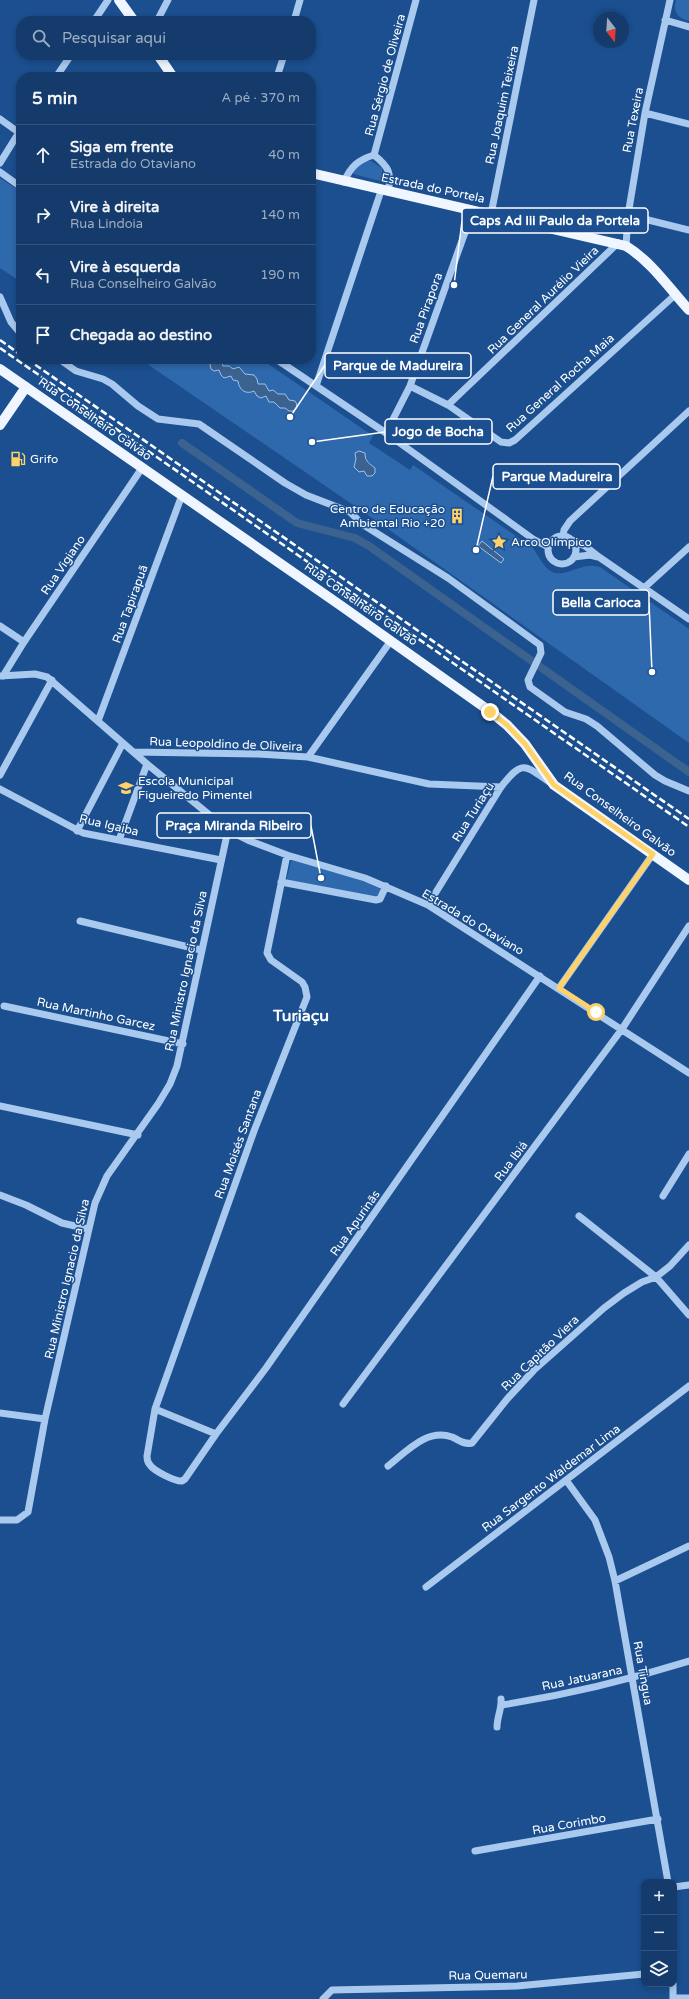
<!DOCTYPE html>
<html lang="pt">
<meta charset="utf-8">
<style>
body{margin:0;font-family:"Varela Round",sans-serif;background:#1d4271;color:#f1f3f6}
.controls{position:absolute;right:12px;bottom:12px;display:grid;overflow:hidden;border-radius:8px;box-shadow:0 2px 6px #0003}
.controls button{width:36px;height:36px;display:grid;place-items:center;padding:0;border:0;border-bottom:1px solid #33557e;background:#143b6b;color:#f1f3f6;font:20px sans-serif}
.compass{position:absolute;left:593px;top:12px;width:36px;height:36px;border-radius:50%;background:#143b6b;box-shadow:0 2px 6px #0003;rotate:163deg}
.stop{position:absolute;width:12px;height:12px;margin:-9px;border:3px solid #ffd166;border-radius:50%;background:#fff}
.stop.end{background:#ffd166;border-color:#fff;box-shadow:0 1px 4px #0008}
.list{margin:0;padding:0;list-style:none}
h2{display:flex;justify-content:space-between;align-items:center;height:52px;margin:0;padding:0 16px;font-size:17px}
h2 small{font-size:13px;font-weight:400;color:#9dadc1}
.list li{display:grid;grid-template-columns:26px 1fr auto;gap:12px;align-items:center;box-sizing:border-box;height:60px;padding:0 16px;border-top:1px solid #33557e}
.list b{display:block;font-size:15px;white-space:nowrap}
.list p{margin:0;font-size:13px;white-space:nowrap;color:#9dadc1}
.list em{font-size:13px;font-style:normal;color:#9dadc1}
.icon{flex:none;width:22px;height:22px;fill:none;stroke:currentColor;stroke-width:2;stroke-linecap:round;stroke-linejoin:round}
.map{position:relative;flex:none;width:689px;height:1999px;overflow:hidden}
.search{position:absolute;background:#143b6b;box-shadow:0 2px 6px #0003;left:16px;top:16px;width:300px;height:44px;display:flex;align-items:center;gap:10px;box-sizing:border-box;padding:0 14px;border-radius:16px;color:#9dadc1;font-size:15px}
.panel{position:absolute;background:#143b6b;box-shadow:0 2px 6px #0003;left:16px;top:72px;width:300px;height:292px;border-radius:16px}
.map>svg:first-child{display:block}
.green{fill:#2e69ad}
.water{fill:#3c6290;stroke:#9cc4f0}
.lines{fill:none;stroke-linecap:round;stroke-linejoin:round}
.canal{stroke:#3c6290;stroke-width:8}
.minor{stroke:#a9c9ee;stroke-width:7}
.major{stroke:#f0f6ff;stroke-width:10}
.rail{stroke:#fff;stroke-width:2.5;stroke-dasharray:7 3;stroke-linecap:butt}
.route{stroke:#ffd166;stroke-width:5}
.labels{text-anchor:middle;stroke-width:3;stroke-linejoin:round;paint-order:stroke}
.street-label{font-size:12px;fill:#fff;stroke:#1b4f8f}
.poi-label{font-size:12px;fill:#fff;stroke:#1b4f8f;text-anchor:start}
.district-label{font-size:16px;font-weight:bold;fill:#fff;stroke:#1b4f8f}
.leader{fill:none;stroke:#fff;stroke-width:1.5}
.callout-dot{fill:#fff;stroke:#1b4f8f;stroke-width:1.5}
.callout{fill:#1b4f8f;stroke:#fff;stroke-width:1.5}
.callout-label{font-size:13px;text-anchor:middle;font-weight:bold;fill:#fff}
</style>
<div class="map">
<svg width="689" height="1999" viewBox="0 0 689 1999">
<rect width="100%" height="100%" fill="#1b4f8f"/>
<!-- green -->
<path class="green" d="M676,0H689V21C677,18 673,12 676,0Z
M365,161H371L382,168L384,182L353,174L355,167Z
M0,178L21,192V282L0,268Z
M140,359H261L373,436L369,443L410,470L413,465L532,547C537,553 540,560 544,565C561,586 577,560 600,567L689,629V743L378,522Z
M292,858L349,875L381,889L378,898L286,881Z"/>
<!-- water -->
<path class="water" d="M209,359H221L223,366H229L233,369L239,367L245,374L254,375L257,379L258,384H265L269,391L273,390L278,394H285L289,400L295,401C298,405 297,409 293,411H289L285,408H280L274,402H269L266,396L261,398L257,396L254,391C246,395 239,390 238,381L233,380L231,376L224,378L221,375L219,370L214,371L211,369Z
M359,451L365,453C365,462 369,463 375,468V473L372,476H367L364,471L359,472L354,467L356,459L355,453Z
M482,541L504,559L501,563L478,546Z"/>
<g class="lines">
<!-- canal -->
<path class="canal" d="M182,443L297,523L355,538L369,546L689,772"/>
<!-- minor -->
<path class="minor" d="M665,20L689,27
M94,21L108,0
M157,21L168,0
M294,21L300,0
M56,77L71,55
M277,77L284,55
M645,113L689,124
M0,119L21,134
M374,155L416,0
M374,155C389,167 392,173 388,192
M0,163L21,129
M0,172L21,187
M344,182C351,166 358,160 374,155
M491,214L534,0
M628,215L689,230
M626,246L628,215L645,113L670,0
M0,297L11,322L21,334
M59,359L76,371L103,379L112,384L138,406L158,419L199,424L285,483L306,495L350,512L362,524L448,578L540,645L541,653L528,680L530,687L565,712L586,719L597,726L655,775L665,781L689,791
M276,359L386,433L533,539L548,547
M316,386L381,191
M410,386L448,405L501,442L509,443L515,440L675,295
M448,405L618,243
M386,433L410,386L473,210
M548 550a14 14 0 1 1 28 0a14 14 0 1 1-28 0Z
M563,536L564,530L570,521L689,411
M572,540L585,546L599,557L689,619
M574,557L590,555L598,557
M644,588L689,547
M0,626L24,642
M0,676L35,674L47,677L147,764L228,830L250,841L287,855L365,878L428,905L689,1073
M3,676L24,642L142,468
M98,721L182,495
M134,752L258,754L308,757L429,784L501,787
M308,757L390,642
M0,775L52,680
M0,789L83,833L221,860
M77,831L123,743
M119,840L147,764
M287,855L267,953L271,960L302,982L305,987L307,997L254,1131L155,1409L147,1456C147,1459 148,1463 150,1465C154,1471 176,1482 182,1481L185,1479L216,1434L266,1368L540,976
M281,882L376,900L380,899L386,886
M428,905L501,787C523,759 524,765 551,783
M80,921L201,950
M559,988L653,854
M4,1006L183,1044
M0,1106L138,1135
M0,1195L26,1205L62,1223L88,1229
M663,1196L689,1154
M579,1216L656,1277L689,1315
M343,1404L622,1029L689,926
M155,1409L216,1434
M0,1413L45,1419
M388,1466C407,1451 427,1428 452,1437C459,1440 464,1445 472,1443L508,1398L534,1370L604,1308L624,1293L642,1282L656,1277L670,1266L689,1245
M566,1480L595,1520L609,1557L615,1581L668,1882
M0,1520H17L28,1512L45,1419L95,1203L107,1176L158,1104L170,1084L177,1066L228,830
M615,1581L689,1546
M426,1587L689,1386
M502,1705C565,1695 628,1680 689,1661
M497,1727C497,1717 502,1708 501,1699
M475,1851L658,1819
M674,1887L689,1885
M673,1984V1999
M673,1998H689
M323,1999L332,1990L517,1986L644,1974"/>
<!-- major -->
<path class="major" d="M119,0L134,21
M158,55L173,77
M311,173L626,246C652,262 669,288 689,310
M0,369L340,605L491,712L507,725L525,744L554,785L689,880
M0,425L26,387"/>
<!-- rail -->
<path class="rail" d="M0,340L21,355
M0,348L689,827
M27,359L689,819"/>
</g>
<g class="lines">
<!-- route -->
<path class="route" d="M490,712L507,725L525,744L554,785L653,854L559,988L596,1012"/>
</g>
<!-- icons -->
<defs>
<g id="fuel-bare" transform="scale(1.2)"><path d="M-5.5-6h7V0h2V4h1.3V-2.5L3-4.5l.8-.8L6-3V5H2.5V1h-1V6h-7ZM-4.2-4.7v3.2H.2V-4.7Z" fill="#ffd166" stroke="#1b4f8f" stroke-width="2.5" paint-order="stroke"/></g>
<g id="building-bare" transform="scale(1.2)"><path d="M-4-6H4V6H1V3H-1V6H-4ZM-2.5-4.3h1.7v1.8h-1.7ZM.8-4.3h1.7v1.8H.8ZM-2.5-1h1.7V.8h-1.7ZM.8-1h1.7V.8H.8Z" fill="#ffd166" stroke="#1b4f8f" stroke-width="2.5" paint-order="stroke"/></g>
<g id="sight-bare" transform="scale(1.2)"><path d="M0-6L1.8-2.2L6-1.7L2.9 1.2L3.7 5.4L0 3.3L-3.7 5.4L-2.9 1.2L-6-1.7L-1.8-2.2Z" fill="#ffd166" stroke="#1b4f8f" stroke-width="2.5" paint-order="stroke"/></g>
<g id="school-bare" transform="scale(1.2)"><path d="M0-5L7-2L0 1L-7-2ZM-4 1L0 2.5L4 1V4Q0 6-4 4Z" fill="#ffd166" stroke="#1b4f8f" stroke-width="2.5" paint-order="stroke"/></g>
</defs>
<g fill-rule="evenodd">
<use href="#fuel-bare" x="18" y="459"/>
<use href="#building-bare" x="457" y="516"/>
<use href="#sight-bare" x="499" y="542"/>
<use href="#school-bare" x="126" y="788"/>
</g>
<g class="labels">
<!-- street labels -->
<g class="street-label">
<text transform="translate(385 75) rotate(-75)" y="4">Rua Sérgio de Oliveira</text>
<text transform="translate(502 105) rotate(-78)" y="4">Rua Joaquim Teixeira</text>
<text transform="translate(633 120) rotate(-79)" y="4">Rua Texeira</text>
<text transform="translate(433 188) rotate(12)" y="4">Estrada do Portela</text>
<text transform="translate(543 300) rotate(-44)" y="4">Rua General Aurélio Vieira</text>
<text transform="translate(426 308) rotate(-70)" y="4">Rua Pirapora</text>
<text transform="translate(560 383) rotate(-42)" y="4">Rua General Rocha Maia</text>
<text transform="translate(95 419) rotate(35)" y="4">Rua Conselheiro Galvão</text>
<text transform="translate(63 565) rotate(-56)" y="4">Rua Vigiano</text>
<text transform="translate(130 604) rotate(-70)" y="4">Rua Tapirapuã</text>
<text transform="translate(361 604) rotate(35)" y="4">Rua Conselheiro Galvão</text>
<text transform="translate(226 744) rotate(2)" y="4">Rua Leopoldino de Oliveira</text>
<text transform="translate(473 812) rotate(-58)" y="4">Rua Turiaçu</text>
<text transform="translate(620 814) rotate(36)" y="4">Rua Conselheiro Galvão</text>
<text transform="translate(109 825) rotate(13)" y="4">Rua Igaiba</text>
<text transform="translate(473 922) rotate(31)" y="4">Estrada do Otaviano</text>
<text transform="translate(186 971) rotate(-78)" y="4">Rua Ministro Ignacio da Silva</text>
<text transform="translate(96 1014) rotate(12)" y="4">Rua Martinho Garcez</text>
<text transform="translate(238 1144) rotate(-70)" y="4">Rua Moisés Santana</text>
<text transform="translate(511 1161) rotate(-53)" y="4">Rua Ibiá</text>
<text transform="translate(355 1223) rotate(-55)" y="4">Rua Apurinãs</text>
<text transform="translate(67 1279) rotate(-77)" y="4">Rua Ministro Ignacio da Silva</text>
<text transform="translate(540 1353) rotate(-44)" y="4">Rua Capitão Viera</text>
<text transform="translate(551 1478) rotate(-37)" y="4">Rua Sargento Waldemar Lima</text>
<text transform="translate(643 1673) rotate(80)" y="4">Rua Tingua</text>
<text transform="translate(582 1678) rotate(-12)" y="4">Rua Jatuarana</text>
<text transform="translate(569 1824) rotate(-10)" y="4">Rua Corimbo</text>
<text transform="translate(488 1975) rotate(-1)" y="4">Rua Quemaru</text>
</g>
<!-- poi labels -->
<g class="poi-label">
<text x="30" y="463">Grifo</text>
<text x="445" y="513" text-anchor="end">Centro de Educação<tspan x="445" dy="14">Ambiental Rio +20</tspan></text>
<text x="511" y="546">Arco Olímpico</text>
<text x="138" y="785">Escola Municipal<tspan x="138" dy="14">Figueiredo Pimentel</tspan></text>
</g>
<!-- district labels -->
<g class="district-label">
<text x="301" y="1021">Turiaçu</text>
</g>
</g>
<!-- callouts -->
<path class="leader" d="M454 285L462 221M290 417L325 365M312 442L385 432M476 550L493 476M652 672L649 603M321 878L311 826"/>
<g class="callout-dot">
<circle cx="454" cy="285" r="4"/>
<circle cx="290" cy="417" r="4"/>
<circle cx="312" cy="442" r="4"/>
<circle cx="476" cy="550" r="4"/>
<circle cx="652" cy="672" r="4"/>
<circle cx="321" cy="878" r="4"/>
</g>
<g class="callout">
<rect x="462" y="208" width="186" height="25" rx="4"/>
<rect x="325" y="353" width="146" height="25" rx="4"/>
<rect x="385" y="419" width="107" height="25" rx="4"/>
<rect x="493" y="464" width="127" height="25" rx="4"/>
<rect x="553" y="590" width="96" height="25" rx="4"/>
<rect x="157" y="813" width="154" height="25" rx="4"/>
</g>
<g class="callout-label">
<text x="555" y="225">Caps Ad Iii Paulo da Portela</text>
<text x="398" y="370">Parque de Madureira</text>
<text x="438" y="436">Jogo de Bocha</text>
<text x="557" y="481">Parque Madureira</text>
<text x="601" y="607">Bella Carioca</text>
<text x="234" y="830">Praça Miranda Ribeiro</text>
</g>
</svg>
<div class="controls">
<button>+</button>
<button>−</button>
<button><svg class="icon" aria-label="layers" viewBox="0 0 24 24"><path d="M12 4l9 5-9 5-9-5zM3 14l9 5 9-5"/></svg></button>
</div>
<svg class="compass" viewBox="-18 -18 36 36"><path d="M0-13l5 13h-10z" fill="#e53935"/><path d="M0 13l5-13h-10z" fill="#9dadc1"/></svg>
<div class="stop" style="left:596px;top:1012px"></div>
<div class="stop end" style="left:490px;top:712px"></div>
<div class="search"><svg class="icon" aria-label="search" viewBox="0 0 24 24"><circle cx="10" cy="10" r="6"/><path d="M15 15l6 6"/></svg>Pesquisar aqui</div>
<section class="panel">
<h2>5 min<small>A pé · 370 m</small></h2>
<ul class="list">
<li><svg class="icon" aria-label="ahead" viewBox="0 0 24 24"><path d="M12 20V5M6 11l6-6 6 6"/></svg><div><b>Siga em frente</b><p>Estrada do Otaviano</p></div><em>40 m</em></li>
<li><svg class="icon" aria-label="right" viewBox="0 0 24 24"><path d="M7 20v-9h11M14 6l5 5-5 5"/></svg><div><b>Vire à direita</b><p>Rua Lindoia</p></div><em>140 m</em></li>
<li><svg class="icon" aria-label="left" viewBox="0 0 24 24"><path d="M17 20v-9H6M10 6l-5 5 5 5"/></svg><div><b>Vire à esquerda</b><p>Rua Conselheiro Galvão</p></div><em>190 m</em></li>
<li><svg class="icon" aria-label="arrive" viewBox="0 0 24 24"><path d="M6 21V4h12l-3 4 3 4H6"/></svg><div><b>Chegada ao destino</b></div></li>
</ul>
</section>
</div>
